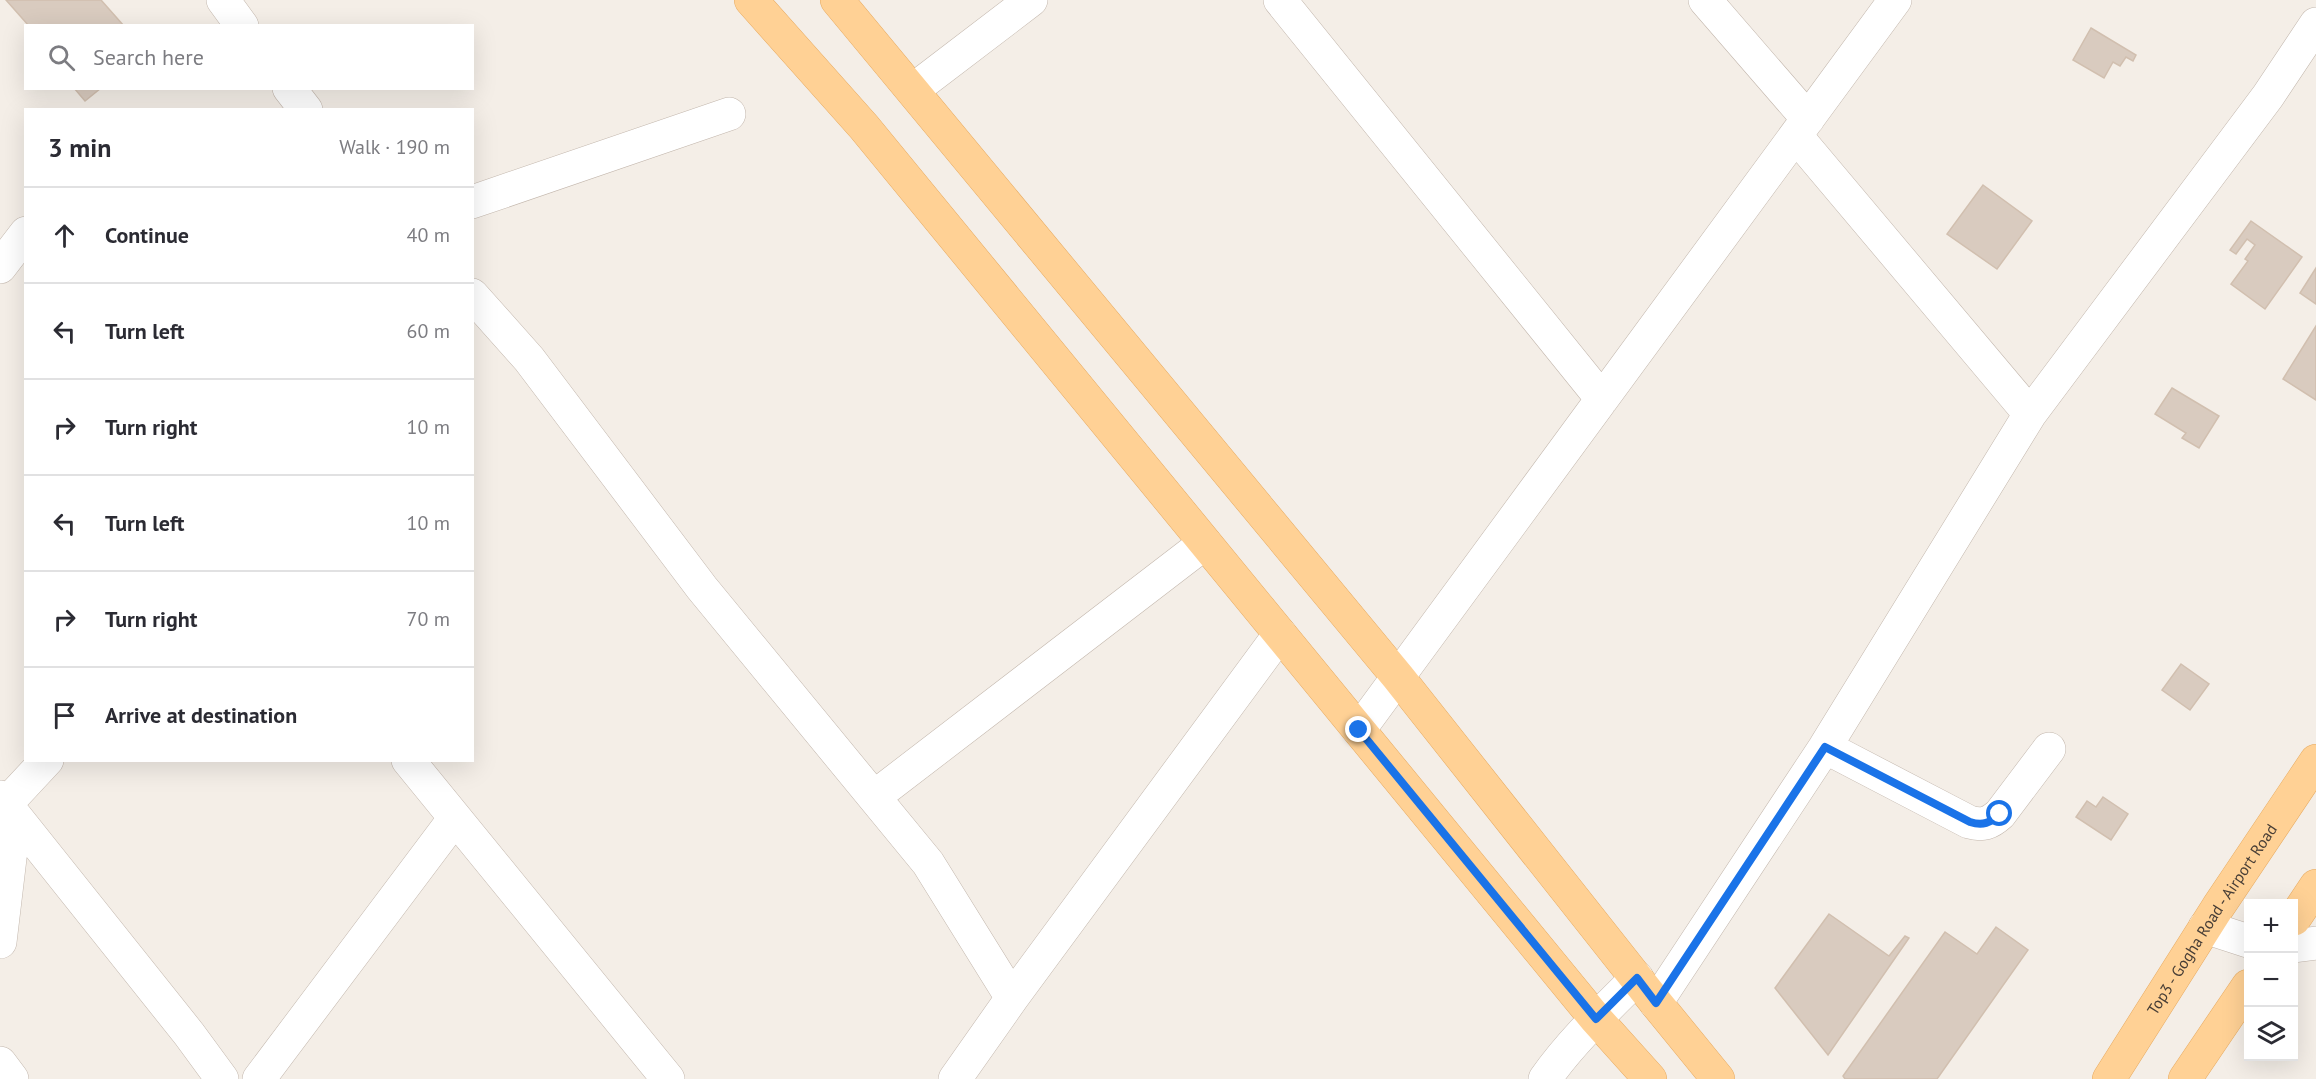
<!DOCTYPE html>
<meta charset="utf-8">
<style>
body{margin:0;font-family:"PT Sans",sans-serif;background:#f2f2f3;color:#2b2b33}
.controls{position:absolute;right:18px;bottom:18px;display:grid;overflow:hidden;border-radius:0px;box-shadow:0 6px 24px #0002}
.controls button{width:54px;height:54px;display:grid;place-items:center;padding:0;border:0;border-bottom:2px solid #e1e1e2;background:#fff;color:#2b2b33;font:30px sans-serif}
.stop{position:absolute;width:18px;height:18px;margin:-14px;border:4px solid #1a73e8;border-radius:50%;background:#fff}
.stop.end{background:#1a73e8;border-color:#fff;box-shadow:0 2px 6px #0008}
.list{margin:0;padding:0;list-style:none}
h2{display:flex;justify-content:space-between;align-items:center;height:78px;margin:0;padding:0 24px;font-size:26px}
h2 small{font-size:20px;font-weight:400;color:#7c7c81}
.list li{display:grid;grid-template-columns:39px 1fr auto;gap:18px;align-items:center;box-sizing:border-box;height:96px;padding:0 24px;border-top:2px solid #e1e1e2}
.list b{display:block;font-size:22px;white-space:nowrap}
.list em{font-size:20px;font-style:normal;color:#7c7c81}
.icon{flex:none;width:33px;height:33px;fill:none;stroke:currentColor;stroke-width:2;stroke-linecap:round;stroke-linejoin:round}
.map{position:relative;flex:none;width:2316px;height:1079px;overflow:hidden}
.search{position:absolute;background:#fff;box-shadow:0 6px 24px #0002;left:24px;top:24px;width:450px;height:66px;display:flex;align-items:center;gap:15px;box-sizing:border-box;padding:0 21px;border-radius:0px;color:#7c7c81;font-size:22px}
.panel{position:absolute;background:#fff;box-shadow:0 6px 24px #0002;left:24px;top:108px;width:450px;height:654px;border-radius:0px}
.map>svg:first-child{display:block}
.building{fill:#d9cbbf;stroke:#d1bfaf;stroke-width:1.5}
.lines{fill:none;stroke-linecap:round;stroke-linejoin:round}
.minor-casing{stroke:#c3b7ad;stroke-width:34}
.primary-casing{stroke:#e7ab62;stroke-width:34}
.minor{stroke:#fff;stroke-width:33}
.primary{stroke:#ffd195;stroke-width:33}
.route{stroke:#1a73e8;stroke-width:8}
.labels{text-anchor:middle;stroke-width:5;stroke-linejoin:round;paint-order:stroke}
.street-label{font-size:16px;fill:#483e36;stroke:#fff}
</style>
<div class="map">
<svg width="2316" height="1079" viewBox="0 0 2316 1079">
<rect width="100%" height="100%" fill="#f4eee7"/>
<!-- building -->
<path class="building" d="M6,0H101L124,26H29Z
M2091,28L2136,55L2133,61L2126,57L2120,66L2113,62L2104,78L2073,60Z
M74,88H101L85,101Z
M1983,185L2032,221L1997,269L1947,234Z
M2251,221L2302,257L2265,309L2231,284L2248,261L2245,259L2255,245L2247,239L2236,254L2230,250Z
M2316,268V304L2300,293Z
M2316,326V400L2283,379Z
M2172,388L2219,416L2199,448L2182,438L2186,433L2155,414Z
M2181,664L2209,684L2190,710L2162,690Z
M2103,797L2128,814L2111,840L2076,817L2087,801L2096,807Z
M1829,914L1889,956L1905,936L1909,938L1828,1055L1775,988Z
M1996,927L2028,950L1937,1079H1845L1843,1076L1945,932L1977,954Z"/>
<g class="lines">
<!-- minor casing -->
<g class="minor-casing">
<path id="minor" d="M223,0L242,26
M1280,0L1602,399
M1705,0L1808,119
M289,88L306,110
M913,90L1031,0
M1796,136L2030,414
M472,202L729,114
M0,267L26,233
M472,295L529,359L702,588L928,863L1012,998L1280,634
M1359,730L1895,0
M1825,747L1969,822C1983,826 1990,823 2000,814L2049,749
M408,760L668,1079
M0,797L189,1034L222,1079
M874,797L1205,543
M6,804L47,760
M2205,927L2248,941
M0,942L15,816
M2294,946L2316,943
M1656,1003L1825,747L2030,414L2268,96L2316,24
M0,1063L12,1079
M259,1079L455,818
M955,1079L1012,998
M1545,1079C1571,1042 1605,1010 1637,978"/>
</g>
<!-- primary casing -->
<g class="primary-casing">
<g id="primary">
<path d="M751,0L864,127L1596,1019L1650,1079"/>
<path d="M837,0L1398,677L1656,1003L1718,1079"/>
<path d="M2294,919L2316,886"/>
<path id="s1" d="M2109,1079L2218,907L2316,761"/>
<path d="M2185,1079L2248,986"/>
</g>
</g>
<!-- minor -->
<use href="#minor" class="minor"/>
<!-- primary -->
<use href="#primary" class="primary"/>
</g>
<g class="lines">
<!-- route -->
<path class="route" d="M1359,730L1596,1019L1637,978L1656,1003L1825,747L1970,822C1983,826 1990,823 2000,814"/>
</g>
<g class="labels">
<!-- street labels -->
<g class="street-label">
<text dy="6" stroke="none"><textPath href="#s1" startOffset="190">Top3 - Gogha Road - Airport Road</textPath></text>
</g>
</g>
</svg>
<div class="controls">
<button>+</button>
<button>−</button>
<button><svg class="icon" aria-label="layers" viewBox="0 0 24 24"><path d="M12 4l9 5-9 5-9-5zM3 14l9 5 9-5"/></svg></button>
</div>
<div class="stop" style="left:2000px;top:814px"></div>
<div class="stop end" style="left:1359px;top:730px"></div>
<div class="search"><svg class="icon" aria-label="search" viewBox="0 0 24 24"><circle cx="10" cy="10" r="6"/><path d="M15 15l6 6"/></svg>Search here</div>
<section class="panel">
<h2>3 min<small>Walk · 190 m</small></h2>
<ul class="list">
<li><svg class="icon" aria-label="ahead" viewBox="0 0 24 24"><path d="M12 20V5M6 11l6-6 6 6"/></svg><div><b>Continue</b></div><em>40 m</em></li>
<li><svg class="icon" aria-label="left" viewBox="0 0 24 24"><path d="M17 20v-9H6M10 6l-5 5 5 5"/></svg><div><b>Turn left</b></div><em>60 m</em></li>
<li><svg class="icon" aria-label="right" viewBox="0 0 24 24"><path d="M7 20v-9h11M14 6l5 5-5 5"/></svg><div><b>Turn right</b></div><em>10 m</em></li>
<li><svg class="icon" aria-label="left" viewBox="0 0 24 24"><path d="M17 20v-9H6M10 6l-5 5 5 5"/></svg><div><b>Turn left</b></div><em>10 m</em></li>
<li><svg class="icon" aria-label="right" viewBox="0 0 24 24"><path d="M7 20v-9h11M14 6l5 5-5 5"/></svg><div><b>Turn right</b></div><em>70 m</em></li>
<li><svg class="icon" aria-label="arrive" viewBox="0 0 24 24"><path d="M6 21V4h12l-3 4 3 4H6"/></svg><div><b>Arrive at destination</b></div></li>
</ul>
</section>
</div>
